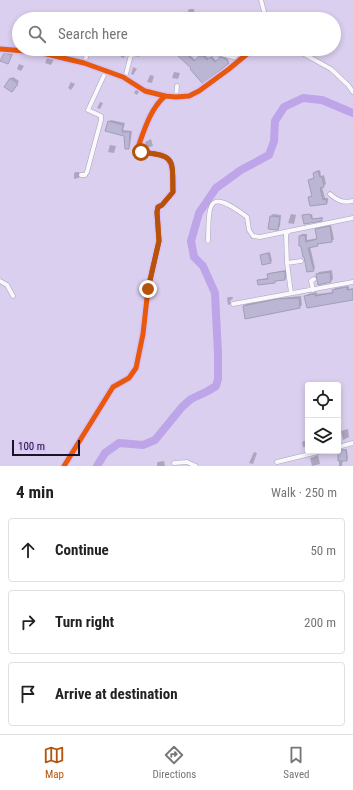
<!DOCTYPE html>
<meta charset="utf-8">
<style>
body{margin:0;font-family:"Roboto Condensed",sans-serif;background:#f6f6f6;color:#222}
.controls{position:absolute;right:12px;bottom:12px;display:grid;overflow:hidden;border-radius:4px;box-shadow:0 2px 6px #0003}
.controls button{width:36px;height:36px;display:grid;place-items:center;padding:0;border:0;border-bottom:1px solid #e0e0e0;background:#fff;color:#222;font:20px sans-serif}
.scale{position:absolute;left:12px;bottom:10px;width:68px;box-sizing:border-box;padding-left:4px;border:2px solid #1b1327;border-top:0;font-size:11px;line-height:14px;white-space:nowrap;color:#1b1327;-webkit-text-stroke:3px #d7c2fb;paint-order:stroke}
.stop{position:absolute;width:12px;height:12px;margin:-9px;border:3px solid #b45309;border-radius:50%;background:#fff}
.stop.end{background:#b45309;border-color:#fff;box-shadow:0 1px 4px #0008}
.list{margin:0;padding:0;list-style:none}
h2{display:flex;justify-content:space-between;align-items:center;height:52px;margin:0;padding:0 16px;font-size:17px}
h2 small{font-size:13px;font-weight:400;color:#767676}
.list li{display:grid;grid-template-columns:26px 1fr auto;gap:12px;align-items:center;box-sizing:border-box;height:64px;margin:0 8px 8px;padding:0 8px;border:1px solid #e0e0e0;border-radius:4px}
.list b{display:block;font-size:15px;white-space:nowrap}
.list em{font-size:13px;font-style:normal;color:#767676}
.icon{flex:none;width:22px;height:22px;fill:none;stroke:currentColor;stroke-width:2;stroke-linecap:round;stroke-linejoin:round}
.map{position:relative;flex:none;width:353px;height:466px;overflow:hidden}
.search{position:absolute;background:#fff;box-shadow:0 2px 6px #0003;left:12px;right:12px;top:12px;height:44px;display:flex;align-items:center;gap:10px;box-sizing:border-box;padding:0 14px;border-radius:22px;color:#767676;font-size:15px}
.sheet{height:268px;background:#fff}
nav{display:flex;justify-content:space-around;align-items:center;box-sizing:border-box;height:56px;border-top:1px solid #e0e0e0;background:#fff;font-size:11px;color:#767676}
nav a{display:grid;justify-items:center;gap:2px}
nav .on{color:#b45309}
.map>svg:first-child{display:block}
.shadow{fill:#0003}
.lines{fill:none;stroke-linecap:round;stroke-linejoin:round}
.river{stroke:#bea4e8;stroke-width:8}
.building{fill:#bbb6d4;stroke:#a29eb6}
.minor-casing{stroke:#aba2ba;stroke-width:5}
.minor{stroke:#f9f8fc;stroke-width:4}
.cycleway-casing{stroke:#d7c2fb;stroke-width:8}
.cycleway{stroke:#e8590c;stroke-width:5}
.route{stroke:#b45309;stroke-width:5}
</style>
<div class="map">
<svg width="353" height="466" viewBox="0 0 353 466">
<rect width="100%" height="100%" fill="#dacfee"/>
<!-- shadow -->
<path class="shadow" d="M190,9H194L195,16L193,17H189L188,10Z
M208,12H214V15L213,16H207Z
M181,50L182,52L187,55L189,54L196,61L202,55H205L209,59L212,56L217,62L222,57H226L229,61L223,67L193,68L177,54Z
M6,52L13,54L8,63L5,53Z
M121,54L125,55L124,58L121,57Z
M47,58L54,59L51,65L45,63Z
M19,64L24,66L21,71L17,69Z
M133,67L137,69L133,75L131,74Z
M174,72L180,73L178,79L172,78Z
M150,75L154,76L152,83L147,82Z
M13,77L19,81L14,89L10,79Z
M71,82L75,84L71,90L68,88Z
M137,88L140,90L137,95L134,93Z
M100,102L103,103L100,109L97,108Z
M111,120L125,123L123,130L132,131L130,146L128,148L125,135L108,122Z
M151,139L153,146L146,148L145,142Z
M110,145L116,146L114,153L108,152Z
M320,170L321,176L324,175L326,184L322,187L325,198H328V201L327,203L309,197L313,195L309,180L315,177L314,173L316,171Z
M75,172H79L80,177L78,178L74,179V174Z
M273,214L281,215L280,226L278,229L271,216Z
M291,214L296,215L294,224L288,223Z
M312,214L313,219L323,217V218L305,223L304,216Z
M331,225L334,239L332,241L310,246L315,268L313,270L300,236L302,234H307V240L318,238L316,230L318,228Z
M270,252L272,261L270,262L261,255Z
M286,270V278L285,279L276,280L275,282L258,280L260,279L268,278V275L269,273Z
M332,270L333,279L331,281L319,284L317,274L319,272Z
M349,286V289L353,288V299L306,296L308,294L317,292V294L333,292L335,288Z
M301,296L302,305L299,307L246,318L244,306L246,304L280,298Z
M229,297H233V298L230,301L231,304L228,305L227,298Z
M348,429L349,437L343,440L341,431Z
M304,441H308V446L303,447L302,442Z
M347,449L348,459L343,460L342,466H338L339,465V451L340,450Z
M254,452L257,453L253,464L249,463Z
M318,455L320,464L312,466L310,458Z
M164,461L165,466H157V463L158,462Z"/>
<g class="lines">
<!-- river -->
<path class="river" d="M97,466L105,453L119,443L143,445L155,440L182,407L191,399L208,391L216,386L218,379V354L215,293L203,266L194,257L191,241L199,213L216,188L241,170L269,155L274,141L275,121L284,107L303,98L322,100L353,113"/>
</g>
<!-- building -->
<path class="building" d="M179,50L181,54L185,56L187,55L194,61L199,56H203L207,60L210,57L215,62L220,57L224,58L229,63L203,84L190,69L191,68L176,54Z
M4,53L12,55L8,64L0,61Z
M10,78L18,84L12,92L4,87Z
M108,121L123,125L122,132H130L129,149H125L124,136L105,131Z
M318,171L320,177H322L324,187L320,188L323,200L326,199L327,204L310,206L308,197L312,196L308,180L314,178L313,173Z
M310,214L312,219L322,218V221L304,224L302,215Z
M270,216L280,217L278,230L268,229Z
M330,226L332,242L317,244L318,246L308,248L314,271L307,272L304,257H303L301,246H299V236L305,235L306,242L317,239L315,229Z
M268,253L271,263L262,265L260,255Z
M285,271V280L275,281V283L258,285L257,280L268,279L267,274Z
M330,272L331,282L318,285L316,274Z
M347,287V290L353,289V300L307,308L304,296L315,294V296L333,293L332,290Z
M299,298L300,308L245,319L243,306L277,299Z
M338,450H346L347,461H338Z"/>
<g class="lines">
<!-- minor casing -->
<g class="minor-casing">
<path id="minor" d="M261,0L266,19
M0,49L38,52L84,63L123,77L145,91L165,96L176,97L189,96L199,91L229,69L253,49
M295,49L331,69L348,85L353,92
M183,51L221,54L241,59
M84,63L89,49
M123,77L126,74L131,55L139,54
M176,97L177,86
M81,175H85L87,172L101,120V116L88,110L106,71
M330,194C338,201 343,203 353,201
M208,241C209,203 207,187 247,217L249,230L253,236L260,237L289,231
M287,263L301,261
M0,281L7,285L13,296
M313,290L311,281L314,279
M291,293L287,263L286,234L289,231L353,218
M233,304L353,282
M338,447L353,443
M277,462L322,451
M174,463L187,462L196,466
M64,466L113,387L129,378L136,368L143,334L148,289L159,241L157,212L158,207L162,205L173,192C172,175 177,156 156,154C149,153 143,153 137,150C144,131 150,109 165,96"/>
</g>
<!-- minor -->
<use href="#minor" class="minor"/>
<!-- cycleway casing -->
<g class="cycleway-casing">
<path id="cycleway" d="M0,49L38,52L84,63L123,77L145,91L165,96L176,97L189,96L199,91L229,69L253,49
M64,466L113,387L129,378L136,368L143,334L148,289L159,241L157,212L158,207L162,205L173,192C172,175 177,156 156,154C149,153 143,153 137,150C144,131 150,109 165,96"/>
</g>
<!-- cycleway -->
<use href="#cycleway" class="cycleway"/>
</g>
<g class="lines">
<!-- route -->
<path class="route" d="M141,152C177,156 172,159 173,192L162,205L158,207L157,212L159,241L148,289"/>
</g>
</svg>
<div class="controls">
<button><svg class="icon" aria-label="locate" viewBox="0 0 24 24"><circle cx="12" cy="12" r="6"/><path d="M12 2v4M12 18v4M2 12h4M18 12h4"/></svg></button>
<button><svg class="icon" aria-label="layers" viewBox="0 0 24 24"><path d="M12 4l9 5-9 5-9-5zM3 14l9 5 9-5"/></svg></button>
</div>
<div class="scale">100 m</div>
<div class="stop" style="left:141px;top:152px"></div>
<div class="stop end" style="left:148px;top:289px"></div>
<div class="search"><svg class="icon" aria-label="search" viewBox="0 0 24 24"><circle cx="10" cy="10" r="6"/><path d="M15 15l6 6"/></svg>Search here</div>
</div>
<section class="sheet">
<h2>4 min<small>Walk · 250 m</small></h2>
<ul class="list">
<li><svg class="icon" aria-label="ahead" viewBox="0 0 24 24"><path d="M12 20V5M6 11l6-6 6 6"/></svg><div><b>Continue</b></div><em>50 m</em></li>
<li><svg class="icon" aria-label="right" viewBox="0 0 24 24"><path d="M7 20v-9h11M14 6l5 5-5 5"/></svg><div><b>Turn right</b></div><em>200 m</em></li>
<li><svg class="icon" aria-label="arrive" viewBox="0 0 24 24"><path d="M6 21V4h12l-3 4 3 4H6"/></svg><div><b>Arrive at destination</b></div></li>
</ul>
</section>
<nav>
<a class="on"><svg class="icon" aria-label="map" viewBox="0 0 24 24"><path d="M3 6l6-2 6 2 6-2v14l-6 2-6-2-6 2zM9 4v14M15 6v14"/></svg>Map</a>
<a><svg class="icon" aria-label="directions" viewBox="0 0 24 24"><path d="M12 3l9 9-9 9-9-9zM9 14v-3h6M13 9l2 2-2 2"/></svg>Directions</a>
<a><svg class="icon" aria-label="saved" viewBox="0 0 24 24"><path d="M7 4h10v16l-5-4-5 4z"/></svg>Saved</a>
</nav>
